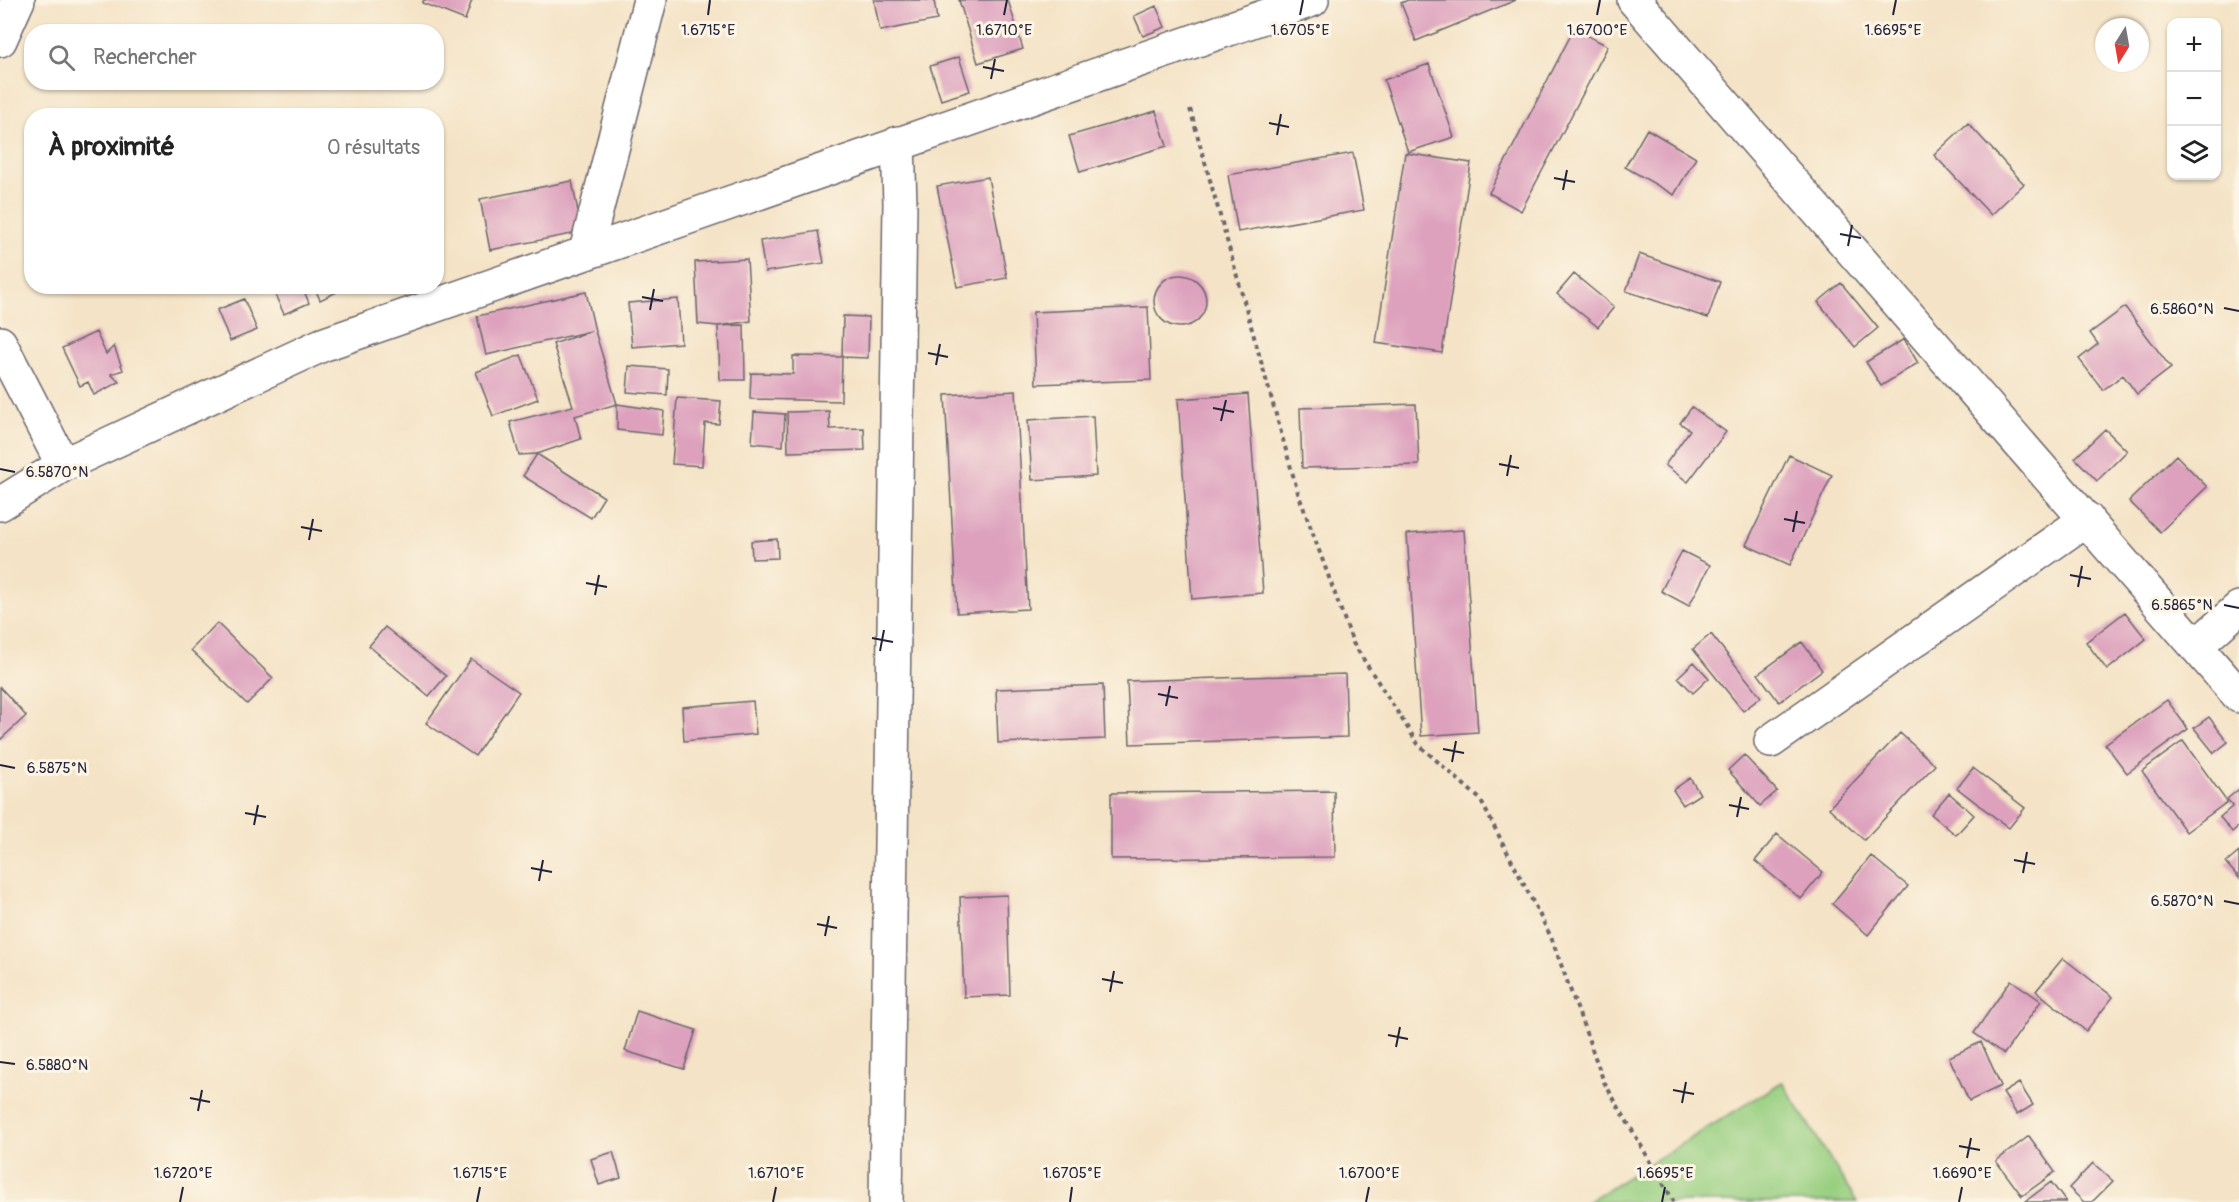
<!DOCTYPE html>
<html lang="fr">
<meta charset="utf-8">
<style>
body{margin:0;font-family:Pangolin,sans-serif;background:#f2f2f2;color:#222}
.controls{position:absolute;right:18px;top:18px;display:grid;overflow:hidden;border-radius:12px;box-shadow:0 2px 4px #0004}
.controls button{width:54px;height:54px;display:grid;place-items:center;padding:0;border:0;border-bottom:2px solid #e0e0e0;background:#fff;color:#222;font:30px sans-serif}
.compass{position:absolute;left:2095px;top:18px;width:54px;height:54px;border-radius:50%;background:#fff;box-shadow:0 2px 4px #0004;rotate:191deg}
.list{margin:0;padding:0;list-style:none}
h2{display:flex;justify-content:space-between;align-items:center;height:78px;margin:0;padding:0 24px;font-size:26px}
h2 small{font-size:20px;font-weight:400;color:#767676}
.icon{flex:none;width:33px;height:33px;fill:none;stroke:currentColor;stroke-width:2;stroke-linecap:round;stroke-linejoin:round}
.map{position:relative;flex:none;width:2239px;height:1202px;overflow:hidden}
.search{position:absolute;background:#fff;box-shadow:0 2px 4px #0004;left:24px;top:24px;width:420px;height:66px;display:flex;align-items:center;gap:15px;box-sizing:border-box;padding:0 21px;border-radius:24px;color:#767676;font-size:22px}
.panel{position:absolute;background:#fff;box-shadow:0 2px 4px #0004;left:24px;top:108px;width:420px;height:186px;border-radius:24px}
.map>svg:first-child{display:block}
.green{fill:#99cf81;stroke:#5e785e;stroke-width:1.5}
.building{fill:#dda1bd}
.lines{fill:none;stroke-linecap:round;stroke-linejoin:round}
.minor-casing{stroke:#6c666c;stroke-width:36}
.path{stroke:#6c666c;stroke-width:4;stroke-dasharray:4.5 4.5;stroke-linecap:butt}
.minor{stroke:#fff;stroke-width:33}
.ticks{fill:none;stroke:#22223b;stroke-width:2}
.ticks-label{font-size:15px;text-anchor:middle;fill:#22223b;stroke:#fcf5e5;stroke-width:6;stroke-linejoin:round;paint-order:stroke}
</style>
<div class="map">
<svg width="2239" height="1202" viewBox="0 0 2239 1202">
<rect width="100%" height="100%" fill="#fcf5e5"/>
<filter id="ink" filterUnits="userSpaceOnUse"><feTurbulence type="fractalNoise" baseFrequency=".0167" numOctaves="2"/><feDisplacementMap in="SourceGraphic" scale="12" xChannelSelector="R" yChannelSelector="G"/><feConvolveMatrix kernelMatrix="1 2 1 2 8 2 1 2 1" color-interpolation-filters="sRGB"/></filter>
<filter id="wash" filterUnits="userSpaceOnUse"><feTurbulence type="fractalNoise" baseFrequency=".008" numOctaves="4" result="noise"/><feDisplacementMap in="SourceGraphic" scale="24" xChannelSelector="R" yChannelSelector="G"/><feGaussianBlur stdDeviation="1.35" result="paint"/><feColorMatrix in="noise" values="0 0 0 0 0 0 0 0 0 0 0 0 0 0 0 0 0 1.4 0 .05"/><feComposite in="paint" operator="in"/></filter>
<g filter="url(#wash)">
<rect width="100%" height="100%" fill="#f4e3c6"/>
<!-- green -->
<path class="green" d="M1782,1082L1857,1202H1587Z"/>
<g id="blocks">
<!-- building -->
<path class="building" d="M424,0H472L465,20L422,3Z
M874,0H934L937,20L880,31Z
M959,0H1008L1023,49L978,63Z
M1408,0H1516L1416,41L1401,3Z
M1156,6L1165,27L1143,36L1134,16Z
M1574,29L1608,46L1521,211L1489,193Z
M959,57L970,91L941,100L930,66Z
M1429,64L1454,137L1408,152L1384,80Z
M1156,111L1167,146L1080,172L1069,136Z
M1968,123L2024,184L1991,215L1934,155Z
M1647,129L1696,158L1674,195L1625,167Z
M1353,153L1364,210L1238,232L1228,175Z
M1405,153L1471,163L1442,353L1376,343Z
M988,177L1007,278L957,287L937,186Z
M572,181L582,232L490,250L480,199Z
M818,231L824,263L765,272L760,241Z
M1639,254L1720,282L1708,318L1626,291Z
M747,259L751,321L718,326L698,324L695,262Z
M1574,274L1614,307L1598,327L1557,294Z
M1154 301a26 26 0 1 1 52 0a26 26 0 1 1-52 0Z
M1841,283L1878,328L1855,347L1818,302Z
M271,286H302L309,303L284,314Z
M314,286H334L337,292L320,300Z
M586,292L595,331L617,404L575,416L581,439L537,454L519,455L510,422L573,406L553,344L591,331L486,355L477,316Z
M244,299L257,330L230,341L217,310Z
M678,299L681,343L632,347L628,303Z
M1148,307L1151,380L1036,384L1033,312Z
M2125,307L2171,368L2137,394L2123,375L2103,390L2079,359L2098,344L2090,333Z
M843,316L869,317L868,358L842,357Z
M744,325L745,380H720L718,326Z
M96,332L106,354L114,346L123,370L111,374L119,382L94,395L88,382L80,386L62,348Z
M1904,339L1918,363L1881,386L1866,362Z
M521,355L538,399L493,416L476,372Z
M793,356L842,357L841,401L750,399L751,373L793,374Z
M629,366L668,369L667,395L627,392Z
M1016,391L1028,609L957,613L945,395Z
M1248,394L1263,593L1192,599L1178,399Z
M677,398L721,401L719,424L705,423L702,466L672,464Z
M617,404L664,411L662,435L617,430Z
M1416,404L1419,465L1302,468L1300,408Z
M1692,407L1726,432L1688,482L1665,465L1690,430L1680,423Z
M829,411L830,429L864,428L865,450L788,452L787,412Z
M754,412L785,414L783,446L752,443Z
M1093,416L1096,476L1032,480L1028,420Z
M2105,429L2127,451L2097,481L2075,458Z
M537,454L604,497L591,518L523,476Z
M1789,455L1832,475L1790,565L1746,545Z
M2176,455L2207,487L2160,532L2129,501Z
M1464,530L1478,732L1421,736L1407,534Z
M777,539L778,558L752,559L751,541Z
M1682,551L1710,565L1689,606L1661,591Z
M2125,612L2146,639L2107,670L2086,642Z
M217,623L273,678L247,704L191,650Z
M385,627L446,676L429,696L369,646Z
M1711,634L1761,697L1743,711L1693,649Z
M1802,642L1822,670L1779,702L1758,674Z
M471,659L519,692L475,756L426,723Z
M1694,662L1709,678L1693,693L1678,677Z
M1345,674L1347,737L1130,744L1127,681Z
M1103,685L1105,739L998,743L996,689Z
M0,687L26,716L0,740Z
M2167,700L2188,729L2127,773L2105,744Z
M753,701L756,734L684,741L682,707Z
M2209,717L2228,742L2214,753L2194,728Z
M1900,733L1935,765L1864,840L1829,808Z
M2183,741L2227,802L2186,832L2142,771Z
M1744,755L1777,791L1760,806L1728,770Z
M1973,768L2025,808L2009,828L1957,788Z
M1690,778L1700,794L1683,805L1673,790Z
M2239,789V826L2232,832L2220,817L2233,806L2227,799Z
M1334,791L1335,857L1111,859V793Z
M1949,793L1974,815L1956,835L1931,814Z
M1777,834L1823,872L1801,899L1755,861Z
M2239,852V878L2226,863Z
M1871,856L1908,886L1868,935L1832,904Z
M1007,895L1010,995L964,997L960,897Z
M2063,958L2113,997L2086,1031L2036,991Z
M2011,980L2041,1001L2004,1054L1974,1033Z
M637,1011L696,1030L684,1069L625,1051Z
M1981,1042L2001,1086L1969,1101L1949,1057Z
M2019,1083L2033,1105L2017,1115L2003,1093Z
M2029,1136L2055,1172L2022,1196L1996,1161Z
M613,1152L621,1178L599,1185L591,1159Z
M2093,1163L2113,1181L2092,1202H2084L2069,1188Z
M2051,1182L2066,1202H2027L2026,1201Z"/>
</g>
</g>
<g filter="url(#ink)">
<use href="#blocks" fill-opacity="0" stroke="#6c666c" stroke-width="1.5"/>
<g class="lines">
<!-- minor casing -->
<g class="minor-casing">
<path id="minor" d="M1634,0L2239,696
M0,40L18,0
M586,251L650,0
M0,343L63,465
M0,504L63,465L322,345L1312,0
M2196,646L2239,608
M1771,741L2087,519
M886,1202L900,203L898,143"/>
</g>
<!-- path -->
<path class="path" d="M1190,109L1298,493L1353,643L1418,744L1480,799L1551,937L1604,1082L1674,1202"/>
<!-- minor -->
<use href="#minor" class="minor"/>
</g>
</g>
<!-- ticks -->
<path class="ticks" d="M708,15L710,0M1004,15L1007,0M1300,15L1303,0M1597,15L1600,0M1893,15L1896,0M983,67L1004,71M991,79L995,59M1269,123L1289,127M1277,135L1281,114M1554,178L1575,182M1563,190L1567,170M1840,234L1861,238M1848,246L1852,225M642,297L663,301M2224,308L2239,311M650,310L654,289M928,353L948,357M936,365L940,344M1213,408L1234,412M1221,421L1226,400M1499,464L1519,468M0,469L15,472M1507,476L1511,455M1784,519L1805,523M301,527L322,531M1793,532L1797,511M309,540L313,519M2070,575L2091,579M586,583L607,587M2078,587L2082,566M595,595L599,575M2224,605L2239,608M872,638L893,642M880,651L884,630M1158,694L1178,698M1166,706L1170,686M1443,749L1464,753M1452,762L1456,741M0,765L15,768M1729,805L1749,809M245,813L266,817M1737,817L1741,797M254,825L258,805M2014,860L2035,864M531,868L552,872M2023,873L2027,852M539,881L543,860M2224,901L2239,904M817,924L837,928M825,936L829,916M1102,979L1123,983M1110,992L1114,971M1388,1035L1408,1039M1396,1047L1400,1027M0,1062L15,1064M1673,1090L1694,1094M190,1098L210,1102M1682,1103L1686,1082M198,1111L202,1090M1959,1146L1980,1150M1967,1158L1971,1138M180,1202L183,1187M477,1202L480,1187M773,1202L776,1187M1070,1202L1072,1187M1366,1202L1369,1187M1662,1202L1665,1187M1959,1202L1962,1187"/>
<g class="ticks-label">
<text x="1893" y="35">1.6695°E</text>
<text x="708" y="35">1.6715°E</text>
<text x="1004" y="35">1.6710°E</text>
<text x="1300" y="35">1.6705°E</text>
<text x="1597" y="35">1.6700°E</text>
<text x="2182" y="314">6.5860°N</text>
<text x="57" y="477">6.5870°N</text>
<text x="2182" y="610">6.5865°N</text>
<text x="57" y="773">6.5875°N</text>
<text x="2182" y="906">6.5870°N</text>
<text x="57" y="1070">6.5880°N</text>
<text x="183" y="1178">1.6720°E</text>
<text x="480" y="1178">1.6715°E</text>
<text x="776" y="1178">1.6710°E</text>
<text x="1072" y="1178">1.6705°E</text>
<text x="1369" y="1178">1.6700°E</text>
<text x="1665" y="1178">1.6695°E</text>
<text x="1962" y="1178">1.6690°E</text>
</g>
</svg>
<div class="controls">
<button>+</button>
<button>−</button>
<button><svg class="icon" aria-label="layers" viewBox="0 0 24 24"><path d="M12 4l9 5-9 5-9-5zM3 14l9 5 9-5"/></svg></button>
</div>
<svg class="compass" viewBox="-18 -18 36 36"><path d="M0-13l5 13h-10z" fill="#e53935"/><path d="M0 13l5-13h-10z" fill="#767676"/></svg>
<div class="search"><svg class="icon" aria-label="search" viewBox="0 0 24 24"><circle cx="10" cy="10" r="6"/><path d="M15 15l6 6"/></svg>Rechercher</div>
<section class="panel">
<h2>À proximité<small>0 résultats</small></h2>
<ul class="list">
</ul>
</section>
</div>
